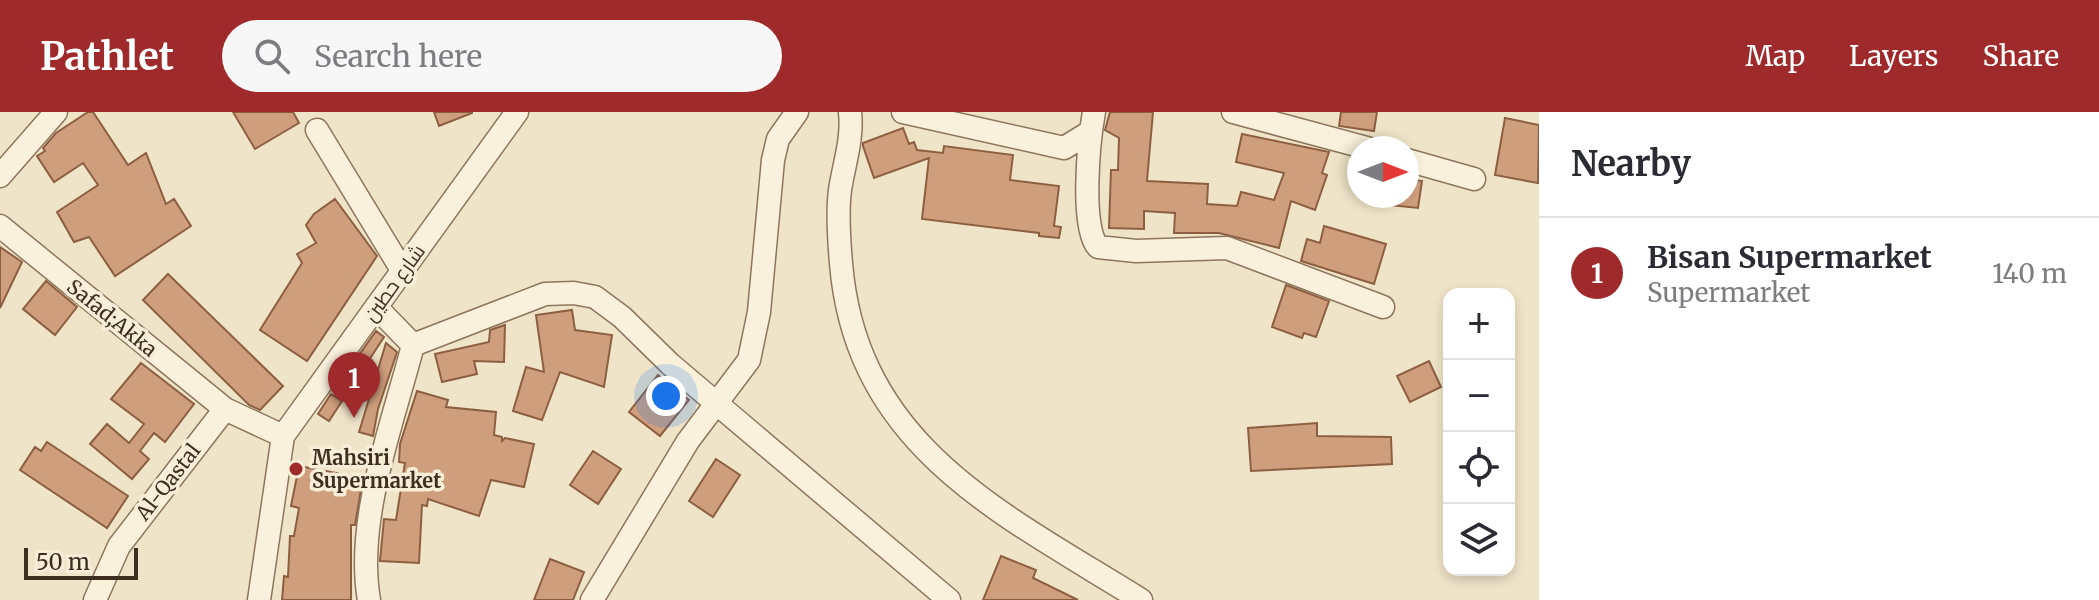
<!DOCTYPE html>
<meta charset="utf-8">
<style>
body{margin:0;font-family:Merriweather,Cairo,serif;background:#f7f7f7;color:#2b2b33}
.controls{position:absolute;right:24px;bottom:24px;display:grid;overflow:hidden;border-radius:16px;box-shadow:0 4px 12px #0003}
.controls button{width:72px;height:72px;display:grid;place-items:center;padding:0;border:0;border-bottom:2px solid #e1e1e2;background:#fff;color:#2b2b33;font:40px sans-serif}
.compass{position:absolute;left:1347px;top:24px;width:72px;height:72px;border-radius:50%;background:#fff;box-shadow:0 4px 12px #0003;rotate:90deg}
.scale{position:absolute;left:24px;bottom:20px;width:114px;box-sizing:border-box;padding-left:8px;border:4px solid #3d2e20;border-top:0;font-size:22px;line-height:28px;white-space:nowrap;color:#3d2e20;-webkit-text-stroke:6px #f7eed8;paint-order:stroke}
.you{position:absolute;left:666px;top:284px;width:28px;height:28px;margin:-20px;border:6px solid #fff;border-radius:50%;background:#1a73e8;box-shadow:0 0 0 12px #1a73e833}
.badge{display:grid;place-items:center;width:52px;height:52px;border-radius:50%;background:#9e2a2b;color:#fff;font-size:26px;font-weight:700}
.pin{position:absolute;translate:-50% -66px;filter:drop-shadow(0 2px 4px #0008)}
.pin::after{content:'';position:absolute;top:42px;width:28px;height:24px;background:inherit;clip-path:polygon(0 0,100% 0,50% 100%)}
.list{margin:0;padding:0;list-style:none}
h2{display:flex;justify-content:space-between;align-items:center;height:104px;margin:0;padding:0 32px;font-size:34px}
h2 small{font-size:26px;font-weight:400;color:#7c7c81}
.list li{display:grid;grid-template-columns:52px 1fr auto;gap:24px;align-items:center;box-sizing:border-box;height:112px;padding:0 32px;border-top:2px solid #e1e1e2}
.list b{display:block;font-size:30px;white-space:nowrap}
.list p{margin:0;font-size:26px;white-space:nowrap;color:#7c7c81}
.list em{font-size:26px;font-style:normal;color:#7c7c81}
.icon{flex:none;width:44px;height:44px;fill:none;stroke:currentColor;stroke-width:2;stroke-linecap:round;stroke-linejoin:round}
.map{position:relative;flex:none;width:1539px;height:488px;overflow:hidden}
header{display:flex;align-items:center;gap:48px;box-sizing:border-box;height:112px;padding:0 40px;background:#9e2a2b;color:#fff}
header strong{font-size:38px}
nav{display:flex;gap:44px;margin-inline-start:auto;font-size:28px}
.search{width:560px;height:72px;background:#f7f7f7;display:flex;align-items:center;gap:20px;box-sizing:border-box;padding:0 28px;border-radius:44px;color:#7c7c81;font-size:30px}
main{display:flex}
aside{flex:1;background:#fff}
.map>svg:first-child{display:block}
.building{fill:#cf9f7d;stroke:#8d5f41;stroke-width:2}
.lines{fill:none;stroke-linecap:round;stroke-linejoin:round}
.minor-casing{stroke:#8d765c;stroke-width:25}
.minor{stroke:#faf1dc;stroke-width:22}
.poi-dot{fill:#9e2a2b;stroke:#f7eed8;stroke-width:3}
.labels{text-anchor:middle;stroke-width:7;stroke-linejoin:round;paint-order:stroke}
.street-label{font-size:20px;fill:#3d2e20;stroke:#f7eed8}
.poi-label{font-size:20px;font-weight:bold;fill:#3d2e20;stroke:#f7eed8;text-anchor:start}
</style>
<header>
<strong>Pathlet</strong>
<div class="search"><svg class="icon" aria-label="search" viewBox="0 0 24 24"><circle cx="10" cy="10" r="6"/><path d="M15 15l6 6"/></svg>Search here</div>
<nav><a>Map</a><a>Layers</a><a>Share</a></nav>
</header>
<main>
<div class="map">
<svg width="1539" height="488" viewBox="0 0 1539 488">
<rect width="100%" height="100%" fill="#f0e4c8"/>
<!-- building -->
<path class="building" d="M88,0H93L128,53L146,41L166,92L174,87L191,114L115,164L89,125L74,130L57,100L98,73L83,51L54,70L37,44L45,39L43,36L56,21Z
M233,0H293L299,11L255,37Z
M434,0H472V1L439,14Z
M1110,0H1153L1147,69L1208,72L1207,92L1237,94L1241,80L1274,88L1284,61L1236,50L1242,22L1329,40L1322,61L1327,63L1315,98L1291,89L1279,136L1219,121H1174L1175,101L1144,99V117L1109,116L1111,58H1118L1119,26L1105,18Z
M1341,0H1377L1374,19L1339,14Z
M1505,6L1539,13L1538,71L1495,63Z
M903,16L909,32L914,30L917,38L943,41L944,34L1013,43L1010,68L1059,74L1054,114L1061,115L1059,126L1039,124V121L922,107L929,46L874,66L863,34V31Z
M1407,67L1422,69L1418,96L1381,92V84H1407Z
M335,87L377,144L307,249L260,218L302,151L297,142L316,131L306,113L314,102Z
M1324,114L1386,132L1374,172L1301,149L1307,127L1320,131Z
M0,135L22,150L0,196Z
M168,162L283,274L260,298L249,293L143,188Z
M46,169L77,195L55,223L23,197Z
M1286,173L1329,189L1316,225L1304,221L1302,226L1272,215Z
M572,198L575,218L612,223L604,275L560,260L542,308L513,299L526,255L544,260L536,203Z
M505,213L504,250L474,249L477,262L442,270L435,242L489,230L490,218Z
M376,219L384,225L354,271L342,267Z
M386,231L397,240L378,297L373,324L359,320Z
M1429,249L1441,275L1410,290L1397,264Z
M141,251L194,292L165,330L154,321L140,339L149,347L132,367L90,332L107,312L129,331L144,312L111,287Z
M658,263L689,288L660,324L629,300Z
M417,279L448,288L446,295L496,300L494,323L502,325V329L505,326L534,332L524,375L491,368L479,404L428,387L427,394L422,393L419,451L380,449L384,407L396,408L405,351L399,350L400,332Z
M331,282L342,289L329,309L318,302Z
M1317,311V324L1391,325L1392,352L1251,359L1248,316Z
M47,330L128,384L107,416L20,358L35,335L41,339Z
M593,339L621,357L598,392L570,373Z
M716,347L740,363L713,405L689,389Z
M299,354L363,366L355,413H351V488H282L284,464L288,465L290,424H294L299,396L291,394Z
M1001,444L1036,458L1033,466L1078,488H983Z
M550,447L584,460L573,488H534Z"/>
<g class="lines">
<!-- minor casing -->
<g class="minor-casing">
<path id="minor" d="M850,0C853,27 844,52 840,78C837,100 839,128 841,151C856,335 1002,401 1141,488
M903,0L1064,36L1090,20
M1094,0C1089,27 1080,115 1098,135L1136,139L1227,136L1383,195
M1233,0L1367,36
M317,18L402,158
M1407,48L1474,67
M0,64L56,0
M0,114L225,297L283,324
M413,233L545,182L574,181L595,185L622,205L670,252L949,488
M95,488L119,434L225,297
M259,488L283,324L517,0
M369,488C355,408 393,311 413,233L376,195
M592,488L688,329L749,248L759,200L773,48L778,27L797,0"/>
</g>
<!-- minor -->
<use href="#minor" class="minor"/>
</g>
<!-- markers -->
<circle class="poi-dot" cx="296" cy="357" r="8"/>
<g class="labels">
<!-- street labels -->
<g class="street-label">
<text transform="translate(394 171) rotate(-54)" y="7">شارع حطين</text>
<text transform="translate(112 206) rotate(39)" y="7">Safad;Akka</text>
<text transform="translate(168 370) rotate(-52)" y="7">Al-Qastal</text>
</g>
<!-- poi labels -->
<g class="poi-label">
<text x="312" y="353">Mahsiri<tspan x="312" dy="23">Supermarket</tspan></text>
</g>
</g>
</svg>
<div class="controls">
<button>+</button>
<button>−</button>
<button><svg class="icon" aria-label="locate" viewBox="0 0 24 24"><circle cx="12" cy="12" r="6"/><path d="M12 2v4M12 18v4M2 12h4M18 12h4"/></svg></button>
<button><svg class="icon" aria-label="layers" viewBox="0 0 24 24"><path d="M12 4l9 5-9 5-9-5zM3 14l9 5 9-5"/></svg></button>
</div>
<svg class="compass" viewBox="-18 -18 36 36"><path d="M0-13l5 13h-10z" fill="#e53935"/><path d="M0 13l5-13h-10z" fill="#7c7c81"/></svg>
<div class="scale">50 m</div>
<div class="you"></div>
<div class="pin badge" style="left:354px;top:306px">1</div>
</div>
<aside>
<h2>Nearby<small></small></h2>
<ul class="list">
<li><span class="badge">1</span><div><b>Bisan Supermarket</b><p>Supermarket</p></div><em>140 m</em></li>
</ul>
</aside>
</main>
